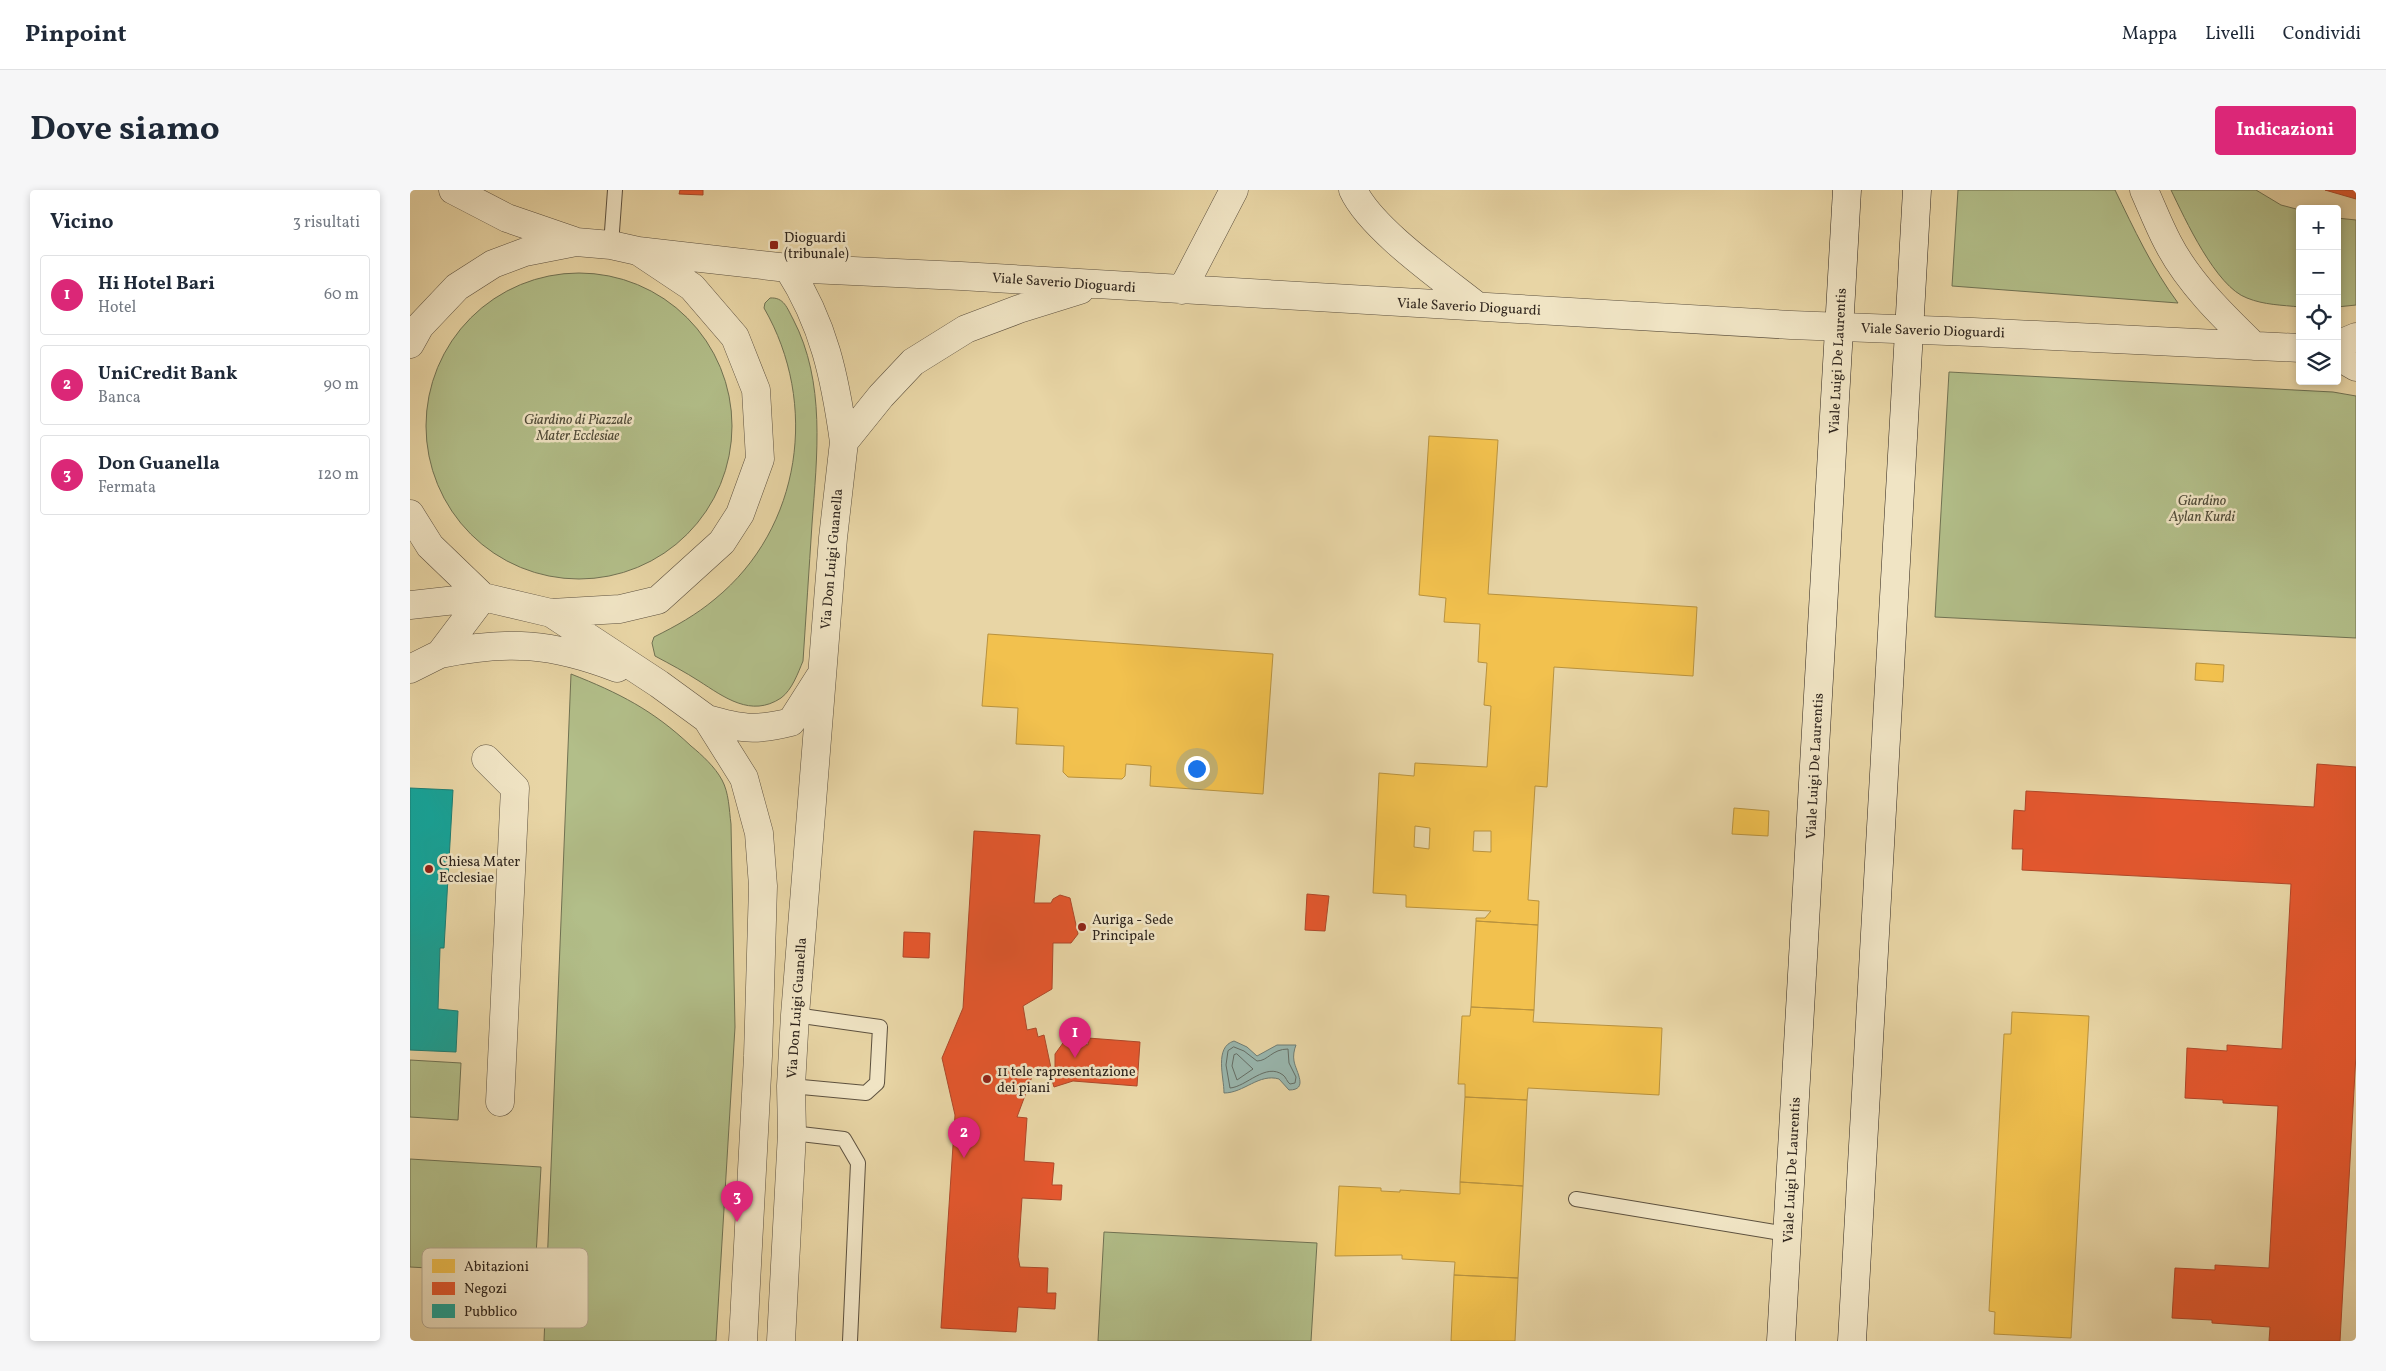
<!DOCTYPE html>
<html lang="it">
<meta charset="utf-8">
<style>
body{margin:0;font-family:Vollkorn,serif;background:#f6f6f7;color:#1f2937}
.controls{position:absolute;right:15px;top:15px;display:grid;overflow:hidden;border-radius:5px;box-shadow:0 2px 8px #0003}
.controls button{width:45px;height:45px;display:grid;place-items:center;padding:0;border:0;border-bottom:1px solid #e0e1e3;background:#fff;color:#1f2937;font:25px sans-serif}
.you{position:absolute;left:786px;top:578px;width:18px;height:18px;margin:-12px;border:4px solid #fff;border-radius:50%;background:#1a73e8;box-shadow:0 0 0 8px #1a73e833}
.badge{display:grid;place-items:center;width:32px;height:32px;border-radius:50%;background:#db2777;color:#fff;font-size:16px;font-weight:700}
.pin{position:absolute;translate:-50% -41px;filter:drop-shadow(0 1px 2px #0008)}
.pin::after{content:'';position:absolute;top:26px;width:18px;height:15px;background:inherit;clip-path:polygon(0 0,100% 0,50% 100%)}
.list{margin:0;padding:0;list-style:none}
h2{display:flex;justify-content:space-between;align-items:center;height:65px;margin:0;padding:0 20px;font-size:21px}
h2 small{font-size:16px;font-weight:400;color:#747a83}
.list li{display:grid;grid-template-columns:32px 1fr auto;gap:15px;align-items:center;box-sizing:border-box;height:80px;margin:0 10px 10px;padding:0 10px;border:1px solid #e0e1e3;border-radius:5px}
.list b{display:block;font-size:19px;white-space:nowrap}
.list p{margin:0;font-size:16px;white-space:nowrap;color:#747a83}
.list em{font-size:16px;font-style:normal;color:#747a83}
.icon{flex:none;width:28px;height:28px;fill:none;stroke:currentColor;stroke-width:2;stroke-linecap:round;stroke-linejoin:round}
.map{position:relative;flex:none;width:1946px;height:1151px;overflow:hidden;border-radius:5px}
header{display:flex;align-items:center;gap:30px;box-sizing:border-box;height:70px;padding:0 25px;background:#fff;border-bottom:1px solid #e0e1e3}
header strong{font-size:24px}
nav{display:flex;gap:28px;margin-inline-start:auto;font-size:18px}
.intro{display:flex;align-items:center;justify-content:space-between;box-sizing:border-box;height:120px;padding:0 30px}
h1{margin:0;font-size:35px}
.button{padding:12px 22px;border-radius:5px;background:#db2777;color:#fff;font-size:18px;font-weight:700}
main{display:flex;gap:30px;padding:0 30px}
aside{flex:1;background:#fff;border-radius:5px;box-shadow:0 2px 8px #0003}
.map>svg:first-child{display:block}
.green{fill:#b2be89;stroke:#707253}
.water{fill:#99b7af;stroke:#6f7d75}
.homes{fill:#f2c14e;stroke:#b8923f;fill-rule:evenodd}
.shops{fill:#e4572e;stroke:#ae4829}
.public{fill:#17a398;stroke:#1e7d73}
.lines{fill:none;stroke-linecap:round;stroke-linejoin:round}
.shore{stroke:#646e66;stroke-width:1}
.lane-casing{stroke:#5d513f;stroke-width:16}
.street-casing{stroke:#5d513f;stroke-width:29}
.secondary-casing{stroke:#2f251d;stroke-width:29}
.lane{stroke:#f0e4c4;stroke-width:14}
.street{stroke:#f0e4c4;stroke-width:28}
.secondary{stroke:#f0e4c4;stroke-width:28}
.poi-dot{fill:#8f2418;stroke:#f0e4c4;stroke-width:2}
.labels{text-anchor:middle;stroke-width:5;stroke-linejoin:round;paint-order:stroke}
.poi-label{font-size:14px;fill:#2f251d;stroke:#f0e4c4;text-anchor:start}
.street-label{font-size:14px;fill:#2f251d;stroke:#f0e4c4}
.park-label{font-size:14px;font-style:italic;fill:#504b38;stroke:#f0e4c4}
.key{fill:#f0e4c4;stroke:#b6ab92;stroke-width:1}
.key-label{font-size:14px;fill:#2f251d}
</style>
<header>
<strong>Pinpoint</strong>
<nav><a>Mappa</a><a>Livelli</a><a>Condividi</a></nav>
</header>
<div class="intro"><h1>Dove siamo</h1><a class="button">Indicazioni</a></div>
<main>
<aside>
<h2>Vicino<small>3 risultati</small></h2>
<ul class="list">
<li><span class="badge">1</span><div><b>Hi Hotel Bari</b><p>Hotel</p></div><em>60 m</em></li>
<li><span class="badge">2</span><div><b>UniCredit Bank</b><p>Banca</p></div><em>90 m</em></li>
<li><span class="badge">3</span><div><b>Don Guanella</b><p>Fermata</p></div><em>120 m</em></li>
</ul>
</aside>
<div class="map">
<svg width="1946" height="1151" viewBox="0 0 1946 1151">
<rect width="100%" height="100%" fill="#e8d5a5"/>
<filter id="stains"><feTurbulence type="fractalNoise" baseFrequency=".004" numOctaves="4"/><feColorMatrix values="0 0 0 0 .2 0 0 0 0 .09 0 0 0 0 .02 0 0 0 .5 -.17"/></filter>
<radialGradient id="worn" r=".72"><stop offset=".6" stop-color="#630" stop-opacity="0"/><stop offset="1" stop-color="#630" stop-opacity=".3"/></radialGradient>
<!-- green -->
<path class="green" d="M1548,0H1705C1724,39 1742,78 1768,113L1542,96Z
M1761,0H1846L1871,15L1890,20V117C1872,115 1854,115 1837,108C1806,97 1775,29 1761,0Z
M1927,28L1946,30V115L1927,117Z
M16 236a153 153 0 1 1 306 0a153 153 0 1 1-306 0Z
M360,108C374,107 377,118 383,129C416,192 407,266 402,334C399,380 396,426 393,471C388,483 382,500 371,508C341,528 314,507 289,491C275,482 260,474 245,466L242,453L244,447C266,436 286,425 305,409C392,338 409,213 354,118L355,113Z
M1539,182L1923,202L1946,206V448L1525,427Z
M161,484C209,503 243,520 281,556C292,565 305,577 312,590C319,603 319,619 321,634L325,837L306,1151H134Z
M0,870L51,873L48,930L0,927Z
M0,969L131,977L125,1084L0,1077Z
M694,1042L907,1053L901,1151H688Z"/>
<!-- water -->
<path class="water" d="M824,851L837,857L847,866L867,855H886C884,860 883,866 884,871C886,882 899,900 879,900L869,889C849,883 834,903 814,903C814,887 804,857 824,851Z"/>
<!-- homes -->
<path class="homes" d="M1019,246L1088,250L1078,404L1287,417L1283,486L1144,477L1137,597L1125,596L1118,710L1129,711L1128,735L1066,731V728H1075L1081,721L996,717V705L963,703L969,583L1004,586L1005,573L1077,577L1081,516L1074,515L1077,473L1068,472L1070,434L1034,432L1036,408L1009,405ZM1005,636L1020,638L1019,659L1004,657ZM1064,641H1081V662L1063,661Z
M578,444L863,464L853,604L740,596L741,576L716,574L715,586L712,589L658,587L653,582L654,556L606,554L608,518L572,516Z
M1786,473L1814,475L1813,492L1785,490Z
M1324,618L1359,621L1358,646L1322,644Z
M1066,731L1128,735L1124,820L1061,817Z
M1061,817L1124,820L1123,832L1252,838L1249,905L1118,898L1117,910L1055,907V894H1048L1052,826H1060Z
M1602,822L1679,826L1661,1148L1584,1144L1585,1122L1579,1121L1594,844H1601Z
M1055,907L1117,910L1113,996L1050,992Z
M1050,992L1113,996L1108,1088L1044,1085L1045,1072L992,1069V1065L925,1066L929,996L971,998V1001L990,1002V1000L1050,1004Z
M1044,1085L1108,1088L1105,1151H1041Z"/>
<!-- shops -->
<path class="shops" d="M270,0H293V5L269,4Z
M1915,0H1946V9Z
M1907,574L1946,577V864L1930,1151H1859L1860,1137L1802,1133V1130L1762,1128L1765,1078L1805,1080V1075L1859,1078L1868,916L1813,913V910L1775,908L1777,858L1817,861V855L1872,859L1881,694L1612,680L1613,659H1602L1604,620L1615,621L1616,601L1904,617Z
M564,641L630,645L624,713H641L643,709L650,705L660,708L668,744L661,753H643L642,799L613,816L617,840L626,838L628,847L634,845L641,878L645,877V864L653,853L663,852L678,855V848L730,852L727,896L663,891L644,897L639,880L623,884L607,927L617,928L614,971L644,973L642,995H652L651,1010L612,1008L608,1067L610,1077L638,1078L637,1103H646L645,1119L608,1117L606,1142L531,1138L545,925L532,868L553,818Z
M897,704L919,706L915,741L895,740Z
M494,742L520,743L519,768L493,767Z"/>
<!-- public -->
<path class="public" d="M0,598L43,600L34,758H30L28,819L48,821L46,862L0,860Z"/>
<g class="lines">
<!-- shore -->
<path class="shore" d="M824,857L834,861L847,871C858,871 862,859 878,859L879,873L886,887L885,893L880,894C877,892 876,887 873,885C856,872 836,897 820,898L816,875L818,861Z
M827,864L843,879L827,890L822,876L824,865Z"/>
<!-- lane casing -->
<g class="lane-casing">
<path id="lane" d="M201,55L205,0
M381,896L456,903L467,893L470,837L385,825
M382,943L434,949L448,973L440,1151
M1166,1009L1377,1044"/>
</g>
<!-- street casing -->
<g class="street-casing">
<path id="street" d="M43,0L97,28L164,51
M943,0C961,39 1032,88 1067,116
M1734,0C1742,18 1749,36 1758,53C1778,92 1813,126 1844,156
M228,61L378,78L551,86L1381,135L1563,142L1890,158
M378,78C414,134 425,187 434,252
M772,100L824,0
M0,154L10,136L47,97L83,74L115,62L166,52L201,55L228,61L282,97L325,147L346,200L350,269L330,324L312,352L248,410L210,419L141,423L73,407L20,356L0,324
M1927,155L1946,147
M1927,166L1946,177
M0,415L73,407
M141,423L249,494L297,529L334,588L349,643L353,696L348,866L333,1151
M30,464C98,450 142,453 207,478
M0,479L30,464L73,407
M297,529C332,539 345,541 381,532L409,488
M76,569L105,598L90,912
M371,1151L382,943L381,896L385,825L423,348L434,252L471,206L503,172L556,139L609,119L670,100"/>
</g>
<!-- secondary casing -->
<g class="secondary-casing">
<path id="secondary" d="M1371,1151L1437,0
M1442,1151L1507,0"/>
</g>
<!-- lane -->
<use href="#lane" class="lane"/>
<!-- street -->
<use href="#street" class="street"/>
<!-- secondary -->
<use href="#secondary" class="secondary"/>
</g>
<!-- markers -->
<g class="poi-dot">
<rect x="359" y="50" width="10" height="10" rx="2.5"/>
<circle cx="19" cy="679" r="5"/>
<circle cx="672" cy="737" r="5"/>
<circle cx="577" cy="889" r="5"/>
</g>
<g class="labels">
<!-- poi labels -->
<g class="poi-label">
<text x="374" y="52">Dioguardi<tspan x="374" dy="16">(tribunale)</tspan></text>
<text x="29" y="676">Chiesa Mater<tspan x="29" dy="16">Ecclesiae</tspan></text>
<text x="682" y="734">Auriga - Sede<tspan x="682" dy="16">Principale</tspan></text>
<text x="587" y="886">11 tele rapresentazione<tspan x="587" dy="16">dei piani</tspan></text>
</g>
<!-- street labels -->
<g class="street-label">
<text transform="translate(654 92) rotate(4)" y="5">Viale Saverio Dioguardi</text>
<text transform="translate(1059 116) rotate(3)" y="5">Viale Saverio Dioguardi</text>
<text transform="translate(1523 140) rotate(2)" y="5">Viale Saverio Dioguardi</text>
<text transform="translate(1427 171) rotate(-87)" y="5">Viale Luigi De Laurentis</text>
<text transform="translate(421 369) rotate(-85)" y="5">Via Don Luigi Guanella</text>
<text transform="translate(1404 576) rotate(-87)" y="5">Viale Luigi De Laurentis</text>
<text transform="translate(386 818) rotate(-86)" y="5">Via Don Luigi Guanella</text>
<text transform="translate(1381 980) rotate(-87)" y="5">Viale Luigi De Laurentis</text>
</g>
<!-- park labels -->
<g class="park-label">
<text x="168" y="234">Giardino di Piazzale<tspan x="168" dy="16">Mater Ecclesiae</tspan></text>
<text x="1792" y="315">Giardino<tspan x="1792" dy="16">Aylan Kurdi</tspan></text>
</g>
</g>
<!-- legend -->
<rect x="12" y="1058" width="166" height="80" rx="8" class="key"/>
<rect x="22" y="1069" width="23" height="14" fill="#f2c14e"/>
<rect x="22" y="1092" width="23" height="13" fill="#e4572e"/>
<rect x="22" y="1114" width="23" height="14" fill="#17a398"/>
<g class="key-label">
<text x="54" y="1081">Abitazioni</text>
<text x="54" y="1103">Negozi</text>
<text x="54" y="1126">Pubblico</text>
</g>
<rect width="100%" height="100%" filter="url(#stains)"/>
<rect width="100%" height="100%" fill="url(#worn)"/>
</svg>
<div class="controls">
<button>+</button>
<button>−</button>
<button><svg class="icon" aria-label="locate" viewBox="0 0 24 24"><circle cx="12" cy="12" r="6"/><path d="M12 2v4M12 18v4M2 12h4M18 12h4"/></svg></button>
<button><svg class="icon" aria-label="layers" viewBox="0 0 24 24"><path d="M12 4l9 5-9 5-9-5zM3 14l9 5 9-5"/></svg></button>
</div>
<div class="you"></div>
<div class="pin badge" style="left:665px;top:868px">1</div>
<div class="pin badge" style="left:554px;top:968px">2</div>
<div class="pin badge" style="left:327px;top:1032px">3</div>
</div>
</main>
